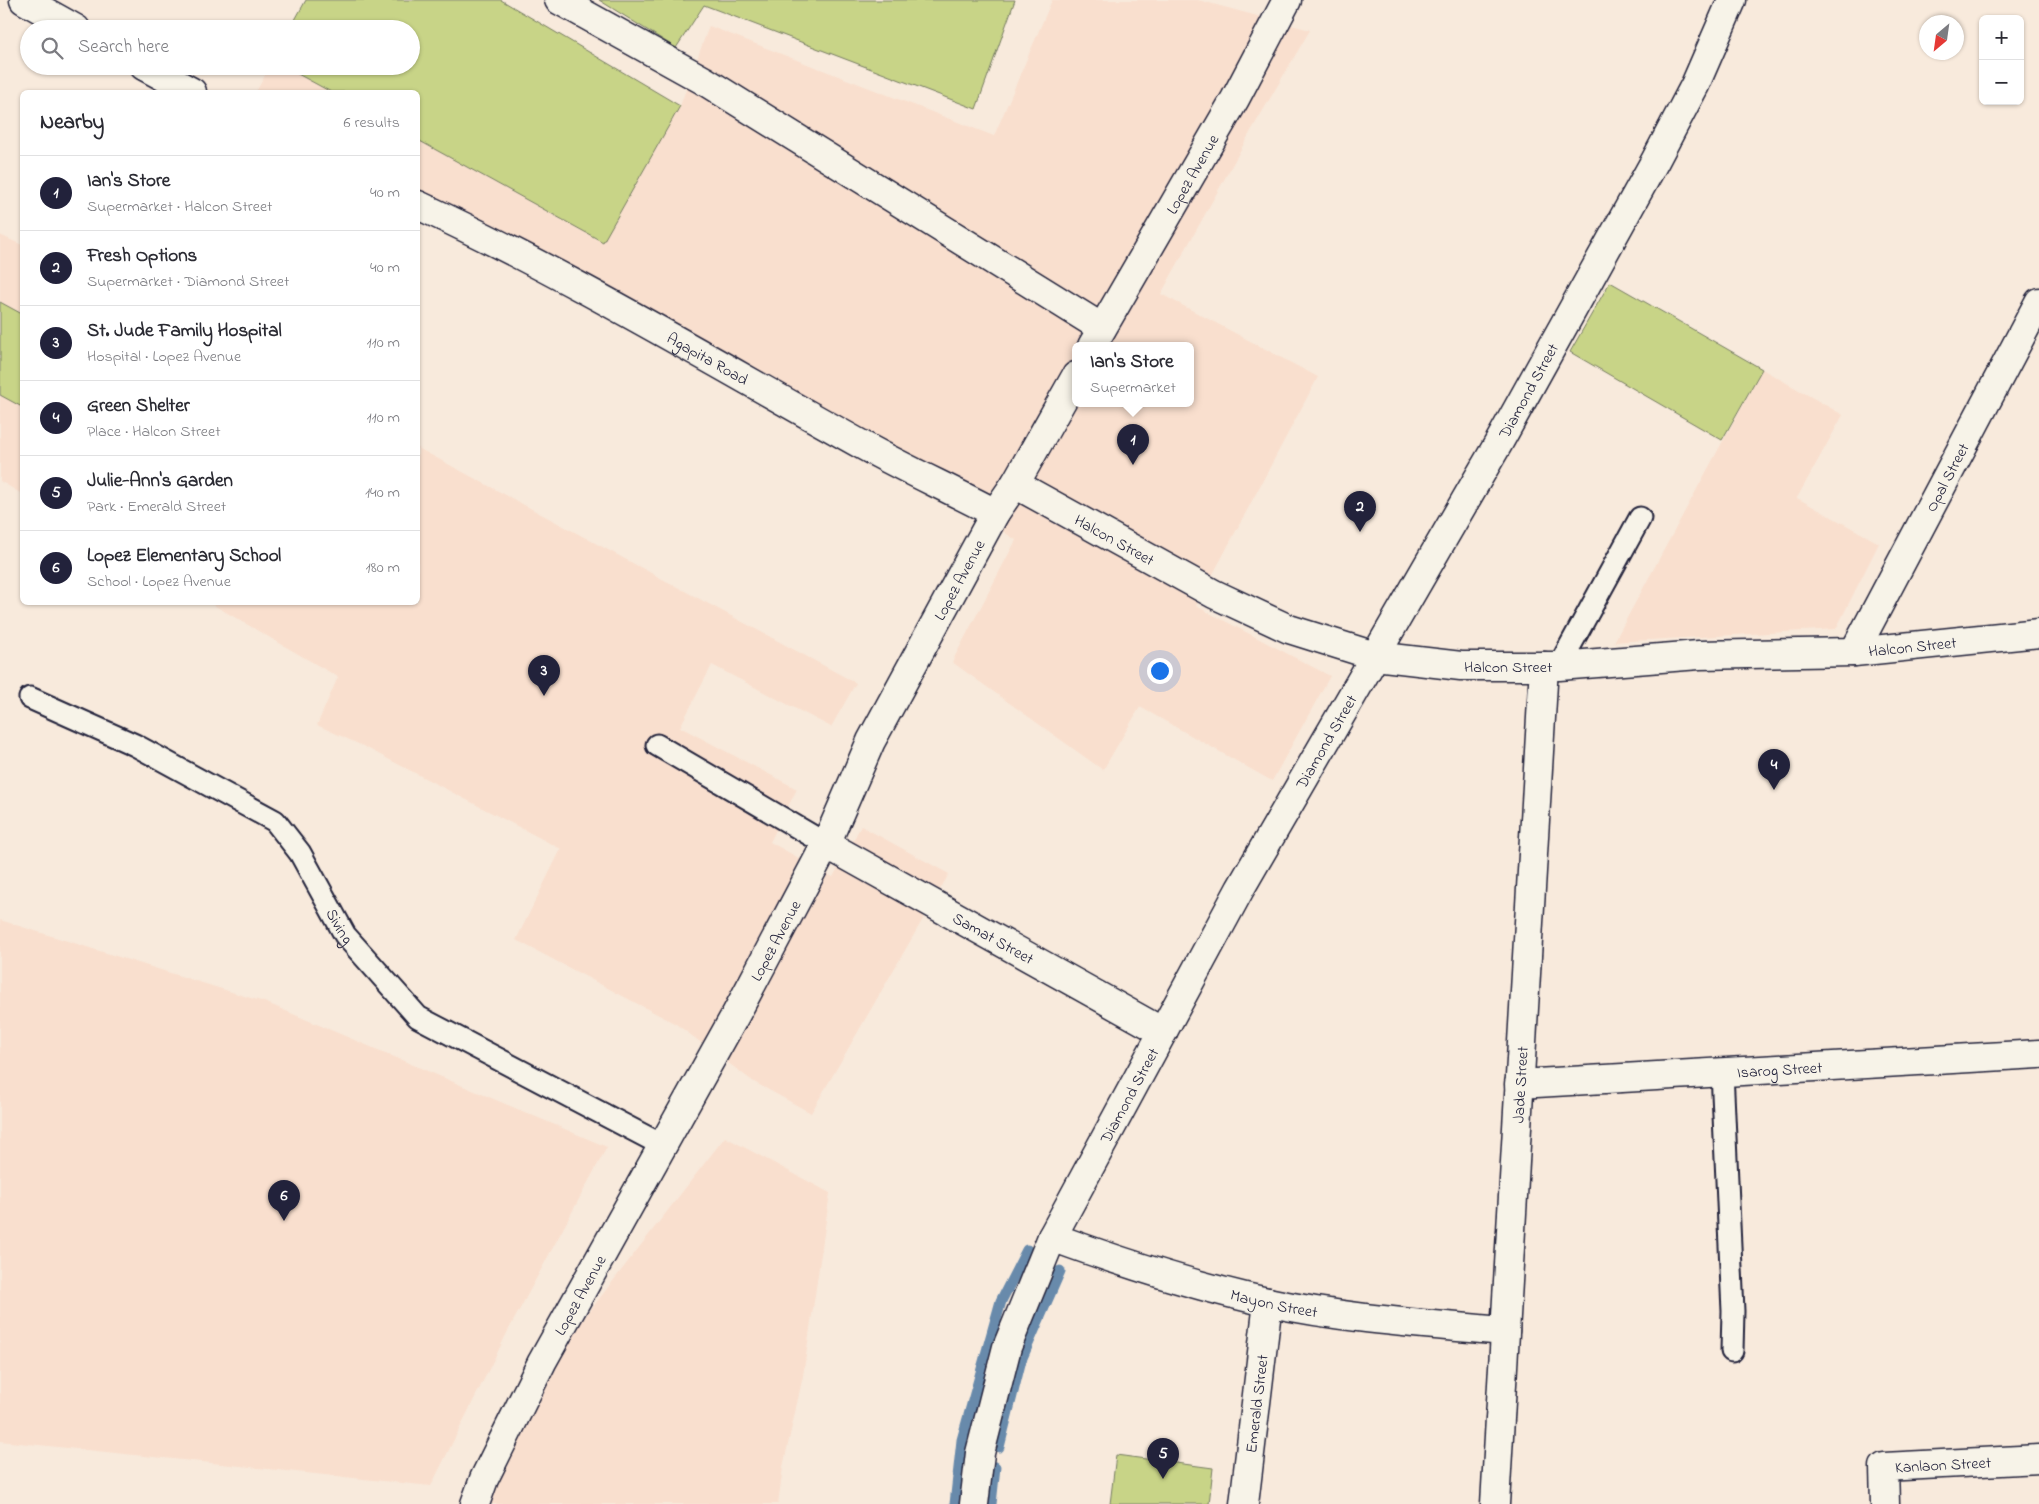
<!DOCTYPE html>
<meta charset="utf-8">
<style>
body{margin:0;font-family:"Indie Flower",sans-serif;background:#f2f2f3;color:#2b2b33}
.controls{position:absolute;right:15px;top:15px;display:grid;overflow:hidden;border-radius:8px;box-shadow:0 1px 4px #0004}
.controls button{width:45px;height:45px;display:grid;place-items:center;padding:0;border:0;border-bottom:1px solid #e1e1e2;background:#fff;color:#2b2b33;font:25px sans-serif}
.compass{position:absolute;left:1919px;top:15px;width:45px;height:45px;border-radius:50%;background:#fff;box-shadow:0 1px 4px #0004;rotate:209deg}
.you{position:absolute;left:1159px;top:670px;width:18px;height:18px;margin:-12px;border:4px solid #fff;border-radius:50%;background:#1a73e8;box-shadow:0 0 0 8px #1a73e833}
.badge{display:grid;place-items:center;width:32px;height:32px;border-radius:50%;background:#22223b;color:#fff;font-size:16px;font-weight:700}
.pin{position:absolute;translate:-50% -41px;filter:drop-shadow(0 1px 2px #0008)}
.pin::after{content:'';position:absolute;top:26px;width:18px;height:15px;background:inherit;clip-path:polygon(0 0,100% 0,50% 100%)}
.popup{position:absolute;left:1072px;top:342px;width:122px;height:65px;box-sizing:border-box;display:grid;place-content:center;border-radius:8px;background:#fff;filter:drop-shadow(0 1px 4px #0005);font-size:16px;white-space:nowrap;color:#7c7c81}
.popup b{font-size:19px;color:#2b2b33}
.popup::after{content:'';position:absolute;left:50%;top:100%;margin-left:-10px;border:10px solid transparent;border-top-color:#fff}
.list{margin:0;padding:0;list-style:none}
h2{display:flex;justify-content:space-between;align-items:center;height:65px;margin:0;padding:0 20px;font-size:21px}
h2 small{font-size:16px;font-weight:400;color:#7c7c81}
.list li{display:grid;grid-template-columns:32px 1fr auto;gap:15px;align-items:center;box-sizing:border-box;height:75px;padding:0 20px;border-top:1px solid #e1e1e2}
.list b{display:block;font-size:19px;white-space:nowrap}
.list p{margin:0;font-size:16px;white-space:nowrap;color:#7c7c81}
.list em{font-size:16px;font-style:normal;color:#7c7c81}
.icon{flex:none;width:28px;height:28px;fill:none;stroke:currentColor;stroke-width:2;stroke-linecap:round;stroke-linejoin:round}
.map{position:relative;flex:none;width:2039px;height:1504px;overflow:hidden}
.search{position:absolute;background:#fff;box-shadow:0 1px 4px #0004;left:20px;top:20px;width:400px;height:55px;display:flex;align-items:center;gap:12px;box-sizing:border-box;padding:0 18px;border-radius:28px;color:#7c7c81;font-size:19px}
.panel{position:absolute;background:#fff;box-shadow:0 1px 4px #0004;left:20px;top:90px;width:400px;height:515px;border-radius:8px}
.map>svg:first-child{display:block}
.built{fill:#f9dfce;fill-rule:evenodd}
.green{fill:#c8d487;stroke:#757b61}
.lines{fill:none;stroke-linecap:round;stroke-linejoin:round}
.stream{stroke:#688aab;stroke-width:11}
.service-casing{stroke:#22223b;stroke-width:25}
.minor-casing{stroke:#22223b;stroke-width:31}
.secondary-casing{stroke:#22223b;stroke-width:31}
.service{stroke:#f7f3e8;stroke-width:21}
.minor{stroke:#f7f3e8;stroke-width:28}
.secondary{stroke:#f7f3e8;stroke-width:28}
.labels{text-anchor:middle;stroke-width:5;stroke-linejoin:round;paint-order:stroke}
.street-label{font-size:16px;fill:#22223b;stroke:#f7f3e8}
</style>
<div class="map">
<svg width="2039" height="1504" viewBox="0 0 2039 1504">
<rect width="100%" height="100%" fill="#f8eadc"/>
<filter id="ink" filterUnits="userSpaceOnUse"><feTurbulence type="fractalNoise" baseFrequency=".02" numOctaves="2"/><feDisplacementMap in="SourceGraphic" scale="10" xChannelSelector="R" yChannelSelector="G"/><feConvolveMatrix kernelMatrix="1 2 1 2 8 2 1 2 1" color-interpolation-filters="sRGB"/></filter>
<g filter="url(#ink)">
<!-- built -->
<path class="built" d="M1052,0H1198L1310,30L1251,131L1161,294L1318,377L1196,606L1330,676L1272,781L1140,707L1103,770L952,662L1016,540L955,500L418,209V140L602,242L680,106L709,26L994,136ZM1076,346H1190V404H1076Z
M270,66H283L331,92H256Z
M0,235L22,245V494L0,481Z
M1762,369L1843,415L1797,498L1879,543L1836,629L1614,642Z
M418,448L856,683L831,727L712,665L680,727L797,789L770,842L833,877L861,826L949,874L811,1113L754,1082L676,1024L516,940L561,849L365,747L317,725L338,677L210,603L418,602Z
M0,920L267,1003L607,1147L508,1331L431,1486L0,1441Z
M725,1137L830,1193L803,1376L783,1467L778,1504H483L564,1344Z"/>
<!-- green -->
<path class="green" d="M306,0H501L680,106L603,242L418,140V92H331L283,66H411V29H290Z
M599,0H1015L976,109L704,5L676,48Z
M1610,282L1762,369L1722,440L1570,352Z
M0,302L22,314V407L0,395Z
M1116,1455L1213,1468L1209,1504H1110Z"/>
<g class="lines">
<!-- stream -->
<path class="stream" d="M999,1447L1021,1360L1060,1271
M955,1504L962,1440L1001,1301L1027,1250
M991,1504L995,1467"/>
<!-- service casing -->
<g class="service-casing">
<g id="service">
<path d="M1559,666L1640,518"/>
<path id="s1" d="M30,698L135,745L275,821L300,853L345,935L418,1017L662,1145"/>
<path d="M657,745L826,844"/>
<path d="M1722,1072L1733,1311L1732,1351"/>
</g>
</g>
<!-- minor casing -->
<g class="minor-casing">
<g id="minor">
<path d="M24,0L76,29"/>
<path d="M559,0L703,80L1102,328"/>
<path d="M144,66L192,92"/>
<path id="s2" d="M418,205C571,276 716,364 864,446C907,470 952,490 995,513"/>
<path id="s3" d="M1015,484L1214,594L1289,629L1375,656L1461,666H1559L1699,655L1854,652L2039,633"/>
<path id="s4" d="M1854,652L2039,302"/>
<path id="s5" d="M826,844L1163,1032"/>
<path id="s6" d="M1519,1084L2039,1054"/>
<path id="s7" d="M1052,1237C1123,1263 1194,1286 1267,1302C1345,1319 1425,1324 1505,1331"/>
<path id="s8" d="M974,1504L980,1453L1007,1347L1052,1237L1240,889L1498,444L1655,161L1695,85L1732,0"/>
<path id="s9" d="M1244,1504L1268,1302"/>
<path id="s10" d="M1495,1504L1544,666"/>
<path id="s11" d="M1885,1504L1884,1467L2039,1459"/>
</g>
</g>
<!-- secondary casing -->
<g class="secondary-casing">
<g id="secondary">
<path id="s12" d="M1092,346L1235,99L1287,0"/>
<path id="s13" d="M475,1504L484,1479L542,1362L736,1014L826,844L871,741L995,513L1015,484L1076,376"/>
</g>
</g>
<!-- service -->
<use href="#service" class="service"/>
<!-- minor -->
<use href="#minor" class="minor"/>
<!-- secondary -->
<use href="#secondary" class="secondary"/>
</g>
</g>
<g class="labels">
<!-- street labels -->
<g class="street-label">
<text dy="6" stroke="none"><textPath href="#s12" startOffset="199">Lopez Avenue</textPath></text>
<text dy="6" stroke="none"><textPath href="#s2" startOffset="328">Agapita Road</textPath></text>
<text dy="6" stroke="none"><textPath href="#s8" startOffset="1251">Diamond Street</textPath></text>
<text dy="6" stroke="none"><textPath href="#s4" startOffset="198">Opal Street</textPath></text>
<text dy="6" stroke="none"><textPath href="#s3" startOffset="114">Halcon Street</textPath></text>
<text dy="6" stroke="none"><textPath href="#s13" startOffset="1044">Lopez Avenue</textPath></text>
<text dy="6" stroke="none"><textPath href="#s3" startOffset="939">Halcon Street</textPath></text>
<text dy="6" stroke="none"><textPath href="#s3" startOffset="534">Halcon Street</textPath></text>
<text dy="6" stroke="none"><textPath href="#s8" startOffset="846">Diamond Street</textPath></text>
<text dy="6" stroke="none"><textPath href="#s1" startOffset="398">Siving</textPath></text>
<text dy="6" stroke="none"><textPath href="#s5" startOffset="192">Samat Street</textPath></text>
<text dy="6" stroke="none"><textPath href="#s13" startOffset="639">Lopez Avenue</textPath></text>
<text dy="6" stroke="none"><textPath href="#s6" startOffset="261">Isarog Street</textPath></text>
<text dy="6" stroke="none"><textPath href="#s10" startOffset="420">Jade Street</textPath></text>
<text dy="6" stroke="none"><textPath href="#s8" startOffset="441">Diamond Street</textPath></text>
<text dy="6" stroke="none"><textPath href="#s13" startOffset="234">Lopez Avenue</textPath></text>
<text dy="6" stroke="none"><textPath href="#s7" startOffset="232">Mayon Street</textPath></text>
<text dy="6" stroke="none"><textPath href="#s9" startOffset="101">Emerald Street</textPath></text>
<text dy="6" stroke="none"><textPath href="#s11" startOffset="96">Kanlaon Street</textPath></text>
</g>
</g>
</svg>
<div class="controls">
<button>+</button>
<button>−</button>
</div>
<svg class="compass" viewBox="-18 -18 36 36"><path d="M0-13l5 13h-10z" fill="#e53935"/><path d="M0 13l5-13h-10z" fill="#7c7c81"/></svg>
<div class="you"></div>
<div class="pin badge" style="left:1133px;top:465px">1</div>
<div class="popup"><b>Ian's Store</b>Supermarket</div>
<div class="pin badge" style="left:1360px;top:532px">2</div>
<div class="pin badge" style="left:544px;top:696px">3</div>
<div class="pin badge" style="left:1774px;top:790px">4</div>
<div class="pin badge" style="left:1163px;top:1479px">5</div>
<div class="pin badge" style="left:284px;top:1221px">6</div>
<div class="search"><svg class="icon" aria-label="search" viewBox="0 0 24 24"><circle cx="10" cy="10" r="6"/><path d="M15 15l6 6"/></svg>Search here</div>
<section class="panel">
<h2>Nearby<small>6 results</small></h2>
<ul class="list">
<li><span class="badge">1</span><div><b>Ian's Store</b><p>Supermarket · Halcon Street</p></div><em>40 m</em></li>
<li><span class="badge">2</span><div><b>Fresh Options</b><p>Supermarket · Diamond Street</p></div><em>40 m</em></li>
<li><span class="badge">3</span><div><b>St. Jude Family Hospital</b><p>Hospital · Lopez Avenue</p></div><em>110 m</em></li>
<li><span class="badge">4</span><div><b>Green Shelter</b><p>Place · Halcon Street</p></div><em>110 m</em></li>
<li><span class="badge">5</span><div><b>Julie-Ann's Garden</b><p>Park · Emerald Street</p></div><em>140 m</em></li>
<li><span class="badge">6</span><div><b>Lopez Elementary School</b><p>School · Lopez Avenue</p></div><em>180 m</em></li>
</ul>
</section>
</div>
